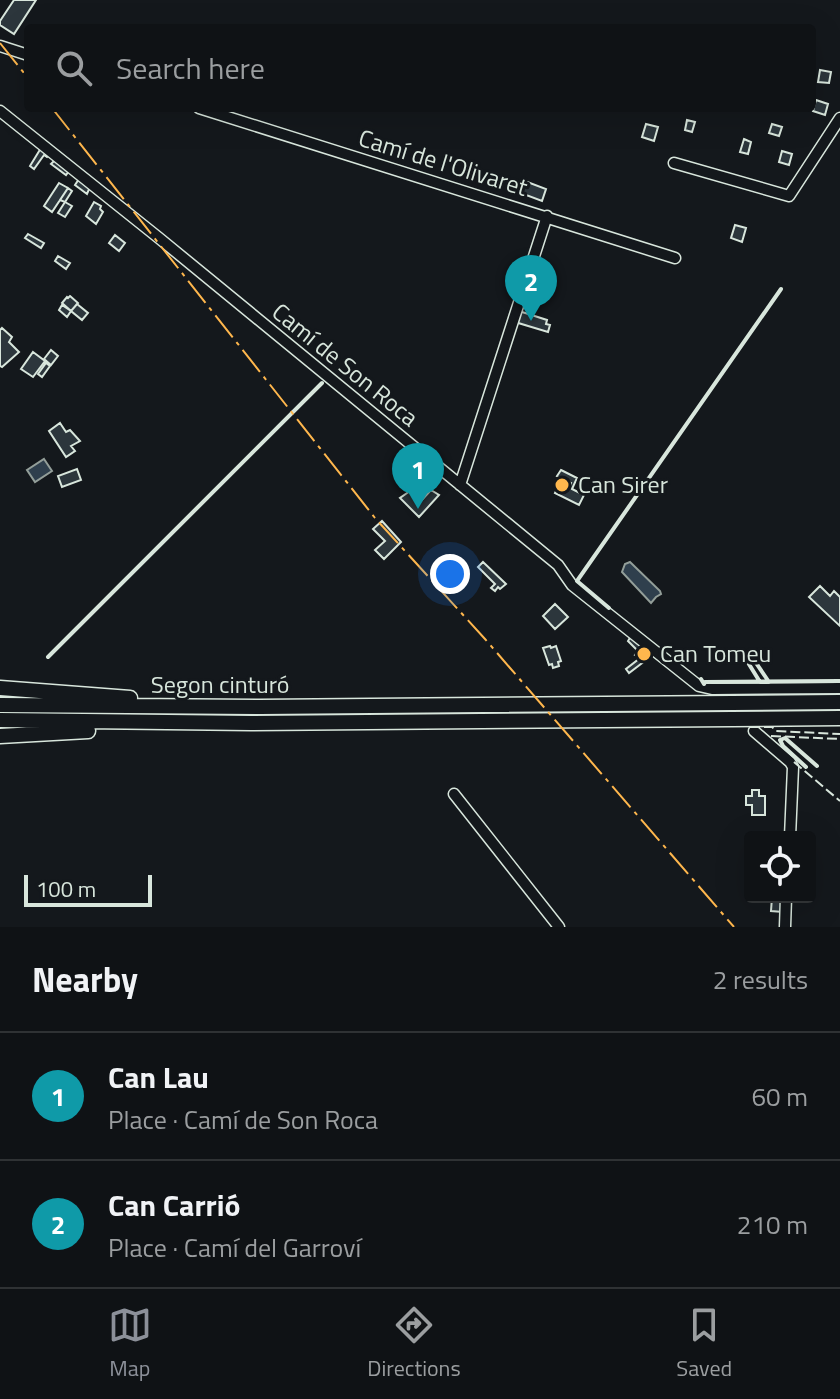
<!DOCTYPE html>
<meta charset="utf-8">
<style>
body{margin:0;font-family:"Titillium Web",sans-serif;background:#181b1e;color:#f1f3f6}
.controls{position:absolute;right:24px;bottom:24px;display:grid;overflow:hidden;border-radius:8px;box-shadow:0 8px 32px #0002}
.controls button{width:72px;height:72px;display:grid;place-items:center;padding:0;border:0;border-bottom:2px solid #2f3234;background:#0f1215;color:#f1f3f6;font:40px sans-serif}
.scale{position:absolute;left:24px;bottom:20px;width:128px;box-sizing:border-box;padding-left:8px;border:4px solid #d8e6dc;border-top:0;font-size:22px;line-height:28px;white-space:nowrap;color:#d8e6dc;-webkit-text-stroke:6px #14181c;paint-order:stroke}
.you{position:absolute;left:450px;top:574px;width:28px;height:28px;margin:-20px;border:6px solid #fff;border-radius:50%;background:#1a73e8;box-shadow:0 0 0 12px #1a73e833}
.badge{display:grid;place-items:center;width:52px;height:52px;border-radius:50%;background:#8c9099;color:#fff;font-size:26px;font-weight:700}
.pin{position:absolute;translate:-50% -66px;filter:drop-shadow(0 2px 4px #0008)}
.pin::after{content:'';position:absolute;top:42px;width:28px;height:24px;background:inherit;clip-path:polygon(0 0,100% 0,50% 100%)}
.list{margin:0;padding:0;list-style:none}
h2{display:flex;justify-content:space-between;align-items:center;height:104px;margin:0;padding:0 32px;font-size:34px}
h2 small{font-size:26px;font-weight:400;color:#9b9ea0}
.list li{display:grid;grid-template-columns:52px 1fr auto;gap:24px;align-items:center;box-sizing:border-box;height:128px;padding:0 32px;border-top:2px solid #2f3234}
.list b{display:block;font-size:30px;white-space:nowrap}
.list p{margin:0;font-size:26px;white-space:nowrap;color:#9b9ea0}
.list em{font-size:26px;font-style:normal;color:#9b9ea0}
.icon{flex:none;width:44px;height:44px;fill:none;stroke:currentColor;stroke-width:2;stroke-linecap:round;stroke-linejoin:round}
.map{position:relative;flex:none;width:840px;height:927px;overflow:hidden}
.search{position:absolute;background:#0f1215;box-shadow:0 8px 32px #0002;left:24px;right:24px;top:24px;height:88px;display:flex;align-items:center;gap:20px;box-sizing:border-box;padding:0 28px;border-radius:8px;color:#9b9ea0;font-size:30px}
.sheet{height:360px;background:#0f1215}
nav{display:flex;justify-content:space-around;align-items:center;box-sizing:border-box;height:112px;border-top:2px solid #2f3234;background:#0f1215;font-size:22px;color:#9b9ea0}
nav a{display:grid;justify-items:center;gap:4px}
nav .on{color:#8c9099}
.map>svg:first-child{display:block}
.water{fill:#2f3f4d;stroke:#939e99;stroke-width:2}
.building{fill:#2c363c;stroke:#d8e6dc;stroke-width:2}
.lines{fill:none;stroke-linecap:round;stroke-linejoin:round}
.minor-casing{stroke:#d8e6dc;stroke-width:13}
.highway-casing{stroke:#d8e6dc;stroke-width:17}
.minor{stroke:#14181c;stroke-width:10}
.highway{stroke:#14181c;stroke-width:14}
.fence{stroke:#d8e6dc;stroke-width:2;stroke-dasharray:10 4;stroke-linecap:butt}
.wall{stroke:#d8e6dc;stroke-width:4}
.power{stroke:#ffb74d;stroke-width:2;stroke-dasharray:28 6 4 6;stroke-linecap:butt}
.poi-dot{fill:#ffb74d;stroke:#14181c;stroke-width:3}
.labels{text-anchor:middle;stroke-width:6;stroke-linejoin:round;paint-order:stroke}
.street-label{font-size:24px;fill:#d8e6dc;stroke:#14181c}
.poi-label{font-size:24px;fill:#d8e6dc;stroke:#14181c;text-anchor:start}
</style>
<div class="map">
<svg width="840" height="927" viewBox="0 0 840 927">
<rect width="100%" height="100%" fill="#14181c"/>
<!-- water -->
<path class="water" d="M44,459L52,471L35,482L27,470Z
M630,562L660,591L661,594L656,597L651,603L622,572L625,564Z"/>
<!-- building -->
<path class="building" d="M14,0H36L14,34L0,25V21Z
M820,70L831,72L829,83L818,82Z
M816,100L828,104L825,115L813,111Z
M687,120L695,122L692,132L685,130Z
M646,124L658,127L654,141L642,137Z
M772,124L782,127L779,136L769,133Z
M744,139L751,142L748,154L740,152Z
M41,148L49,155L47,157L44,155L34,169L30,166Z
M782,151L792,154L789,165L779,162Z
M55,160L69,171L66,175L51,164Z
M79,179L90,187L87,194L75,185Z
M522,180L546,189L542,201L518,192Z
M59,183L68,188L52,212L44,206Z
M68,188L72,191L65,202L60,200Z
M65,202L72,206L65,217L58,213Z
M94,202L101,206L100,209L103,212L96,224L86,216Z
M735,225L746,228L742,242L731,238Z
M28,234L44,243L41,248L25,238Z
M115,235L125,243L119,251L109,243Z
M58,256L70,263L66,269L55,261Z
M70,296L78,303L71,311L62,303L67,297L68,298Z
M77,304L88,313L82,320L71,311Z
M62,305L71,311L67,317L59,310Z
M519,311L547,320L546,324L550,325L548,332L515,322Z
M2,328L12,337L9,342L19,352L2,367L0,366V330Z
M51,350L58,356L51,365L44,359Z
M33,352L45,361L33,377L21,369Z
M46,363L50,366L42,377L38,374Z
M60,423L66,432L70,430L80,441L71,446L75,451L66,457L49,431Z
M77,469L81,480L62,487L58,476Z
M561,470L577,478L572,489L584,495L579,505L555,493L560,483L569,488L571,483L557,476Z
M431,490L439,495L419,517L400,498L410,491L420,502Z
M382,521L401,542L384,559L375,550L385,541L373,529Z
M483,562L506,584L500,589L498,587L495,591L491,588L495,584L478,567Z
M820,586L830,596L834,591L840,597V626L809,597Z
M555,604L568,617L555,629L543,616Z
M631,636L654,654L629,673L626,669L640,658L635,655L638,651L628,641Z
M550,646L551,648L556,646L561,661L558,662L559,666L553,668L552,664L549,665L543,648Z
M752,790H759V796H765V815H752V805H746V796H752Z
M772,897H784L783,912L771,911Z"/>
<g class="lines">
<!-- minor casing -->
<g class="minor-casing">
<path id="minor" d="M0,46L28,55
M199,108L675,258
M0,111L159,238L558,565L572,585L699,686L712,689L840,688
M674,163L789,196L840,118
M460,485L547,216
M754,731L790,762L793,767L790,837
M454,794L559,927
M785,927L786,897"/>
</g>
<!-- highway casing -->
<g class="highway-casing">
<path id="highway" d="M0,688L130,698
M0,705L260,707L840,702
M0,720L251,723L840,718
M0,736L88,731"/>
</g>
<!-- minor -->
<use href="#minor" class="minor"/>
<!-- highway -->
<use href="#highway" class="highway"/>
<!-- fence -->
<path class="fence" d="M750,727H772L776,731L840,734
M771,736L840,739
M794,762L840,801"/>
<!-- wall -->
<path class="wall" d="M609,608L577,581L781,289
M48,657L322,383
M747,661L760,682H769L752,657
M701,679L704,684L705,682L840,681
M806,767L783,746L780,740L785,738L817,766"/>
<!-- power -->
<path class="power" d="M0,43L28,78
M52,108L375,518L485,639L734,927"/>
</g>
<!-- markers -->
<g class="poi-dot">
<circle cx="562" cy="485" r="8"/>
<circle cx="644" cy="654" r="8"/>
</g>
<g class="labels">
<!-- street labels -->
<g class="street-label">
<text transform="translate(443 163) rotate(17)" y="8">Camí de l'Olivaret</text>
<text transform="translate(345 365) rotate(39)" y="8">Camí de Son Roca</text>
<text x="220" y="693">Segon cinturó</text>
</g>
<!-- poi labels -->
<g class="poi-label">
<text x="578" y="493">Can Sirer</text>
<text x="660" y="662">Can Tomeu</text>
</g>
</g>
</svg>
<div class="controls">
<button><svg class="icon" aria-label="locate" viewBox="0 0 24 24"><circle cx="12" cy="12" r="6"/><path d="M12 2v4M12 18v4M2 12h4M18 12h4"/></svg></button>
</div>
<div class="scale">100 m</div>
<div class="you"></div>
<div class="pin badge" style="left:418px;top:509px;background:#0f9aa8">1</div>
<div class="pin badge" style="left:531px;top:321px;background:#0f9aa8">2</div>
<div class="search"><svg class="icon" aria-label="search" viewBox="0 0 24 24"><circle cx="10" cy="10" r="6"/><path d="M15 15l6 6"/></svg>Search here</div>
</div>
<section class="sheet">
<h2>Nearby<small>2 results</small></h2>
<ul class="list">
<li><span class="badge" style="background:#0f9aa8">1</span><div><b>Can Lau</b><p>Place · Camí de Son Roca</p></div><em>60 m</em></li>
<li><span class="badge" style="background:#0f9aa8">2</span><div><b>Can Carrió</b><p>Place · Camí del Garroví</p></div><em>210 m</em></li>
</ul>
</section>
<nav>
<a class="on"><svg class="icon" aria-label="map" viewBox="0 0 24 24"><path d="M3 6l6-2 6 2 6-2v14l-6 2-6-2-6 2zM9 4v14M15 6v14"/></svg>Map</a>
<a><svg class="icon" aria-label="directions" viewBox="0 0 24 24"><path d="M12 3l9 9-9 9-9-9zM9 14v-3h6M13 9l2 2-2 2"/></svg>Directions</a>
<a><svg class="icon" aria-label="saved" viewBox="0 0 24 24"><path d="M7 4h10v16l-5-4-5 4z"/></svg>Saved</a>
</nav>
